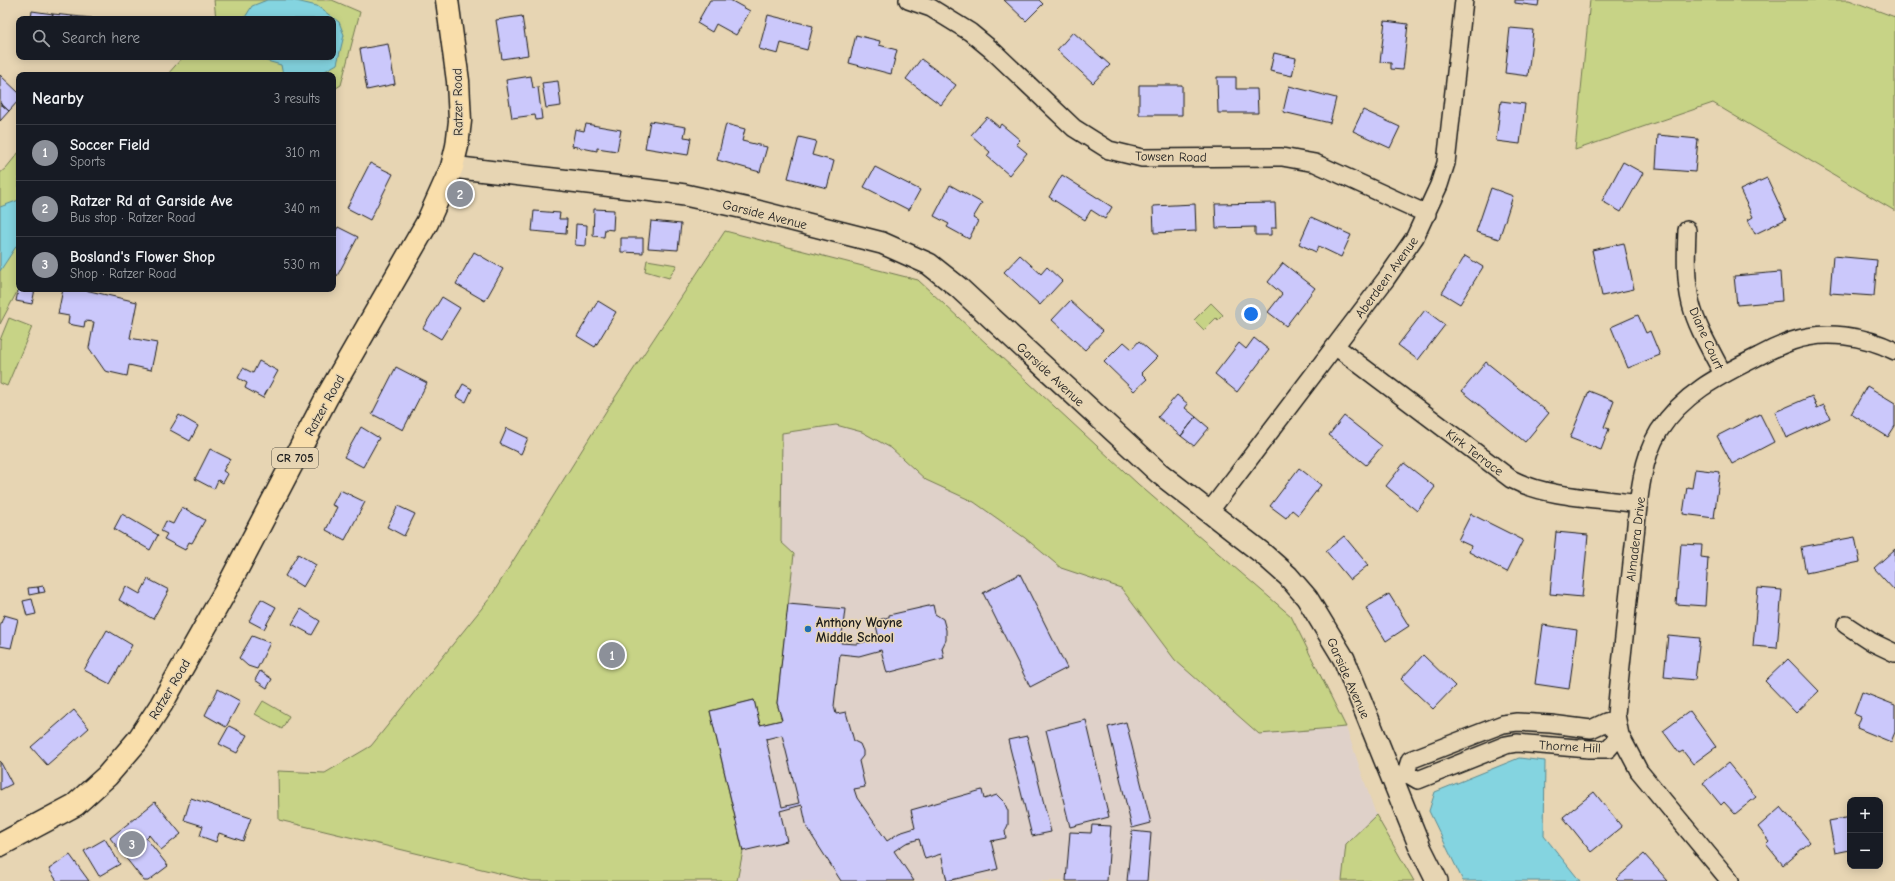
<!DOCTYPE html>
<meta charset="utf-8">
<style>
body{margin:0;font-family:"Comic Neue",sans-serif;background:#20242c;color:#f1f3f6}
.controls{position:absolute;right:12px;bottom:12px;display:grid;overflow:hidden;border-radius:8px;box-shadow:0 2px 10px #0003}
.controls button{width:36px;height:36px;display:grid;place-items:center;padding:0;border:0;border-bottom:1px solid #363941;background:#171b24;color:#f1f3f6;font:20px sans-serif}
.you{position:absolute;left:1251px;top:314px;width:14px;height:14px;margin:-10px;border:3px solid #fff;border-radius:50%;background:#1a73e8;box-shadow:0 0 0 6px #1a73e833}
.badge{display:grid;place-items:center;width:26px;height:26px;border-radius:50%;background:#8c9099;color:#fff;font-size:13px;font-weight:700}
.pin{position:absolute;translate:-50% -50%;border:2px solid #fff;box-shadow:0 1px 4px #0006}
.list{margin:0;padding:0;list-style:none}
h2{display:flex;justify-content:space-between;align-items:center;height:52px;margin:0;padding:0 16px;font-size:17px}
h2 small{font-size:13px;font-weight:400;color:#9ea1a6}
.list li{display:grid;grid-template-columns:26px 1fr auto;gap:12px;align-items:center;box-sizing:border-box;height:56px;padding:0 16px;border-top:1px solid #363941}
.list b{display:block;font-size:15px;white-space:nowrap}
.list p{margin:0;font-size:13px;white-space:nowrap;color:#9ea1a6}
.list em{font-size:13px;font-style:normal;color:#9ea1a6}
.icon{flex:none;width:22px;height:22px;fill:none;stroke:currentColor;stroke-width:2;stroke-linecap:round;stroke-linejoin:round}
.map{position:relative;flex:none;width:1895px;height:881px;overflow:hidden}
.search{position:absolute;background:#171b24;box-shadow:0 2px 10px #0003;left:16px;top:16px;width:320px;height:44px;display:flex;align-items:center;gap:10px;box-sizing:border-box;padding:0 14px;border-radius:8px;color:#9ea1a6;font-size:15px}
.panel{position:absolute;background:#171b24;box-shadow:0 2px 10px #0003;left:16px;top:72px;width:320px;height:220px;border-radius:8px}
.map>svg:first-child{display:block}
.built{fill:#dfd1c9}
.green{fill:#c7d386;stroke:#727851}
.water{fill:#84d4e0;stroke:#5a8a92}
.building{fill:#cbc8fb;stroke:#1c1c1c;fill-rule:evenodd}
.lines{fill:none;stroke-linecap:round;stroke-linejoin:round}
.minor-casing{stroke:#1c1c1c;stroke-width:20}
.tertiary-casing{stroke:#1c1c1c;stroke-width:24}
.primary-casing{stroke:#1c1c1c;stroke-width:25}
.minor{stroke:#e7d5b3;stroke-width:17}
.tertiary{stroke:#e7d5b3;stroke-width:21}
.primary{stroke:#f9deab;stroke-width:22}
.poi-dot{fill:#1f6fb2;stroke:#e7d5b3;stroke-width:1.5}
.labels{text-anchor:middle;stroke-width:3;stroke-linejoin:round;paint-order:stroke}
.shield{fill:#e7d5b3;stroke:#595449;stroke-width:1}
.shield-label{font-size:12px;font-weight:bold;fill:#1c1c1c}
.street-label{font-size:13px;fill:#1c1c1c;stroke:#e7d5b3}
.poi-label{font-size:13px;font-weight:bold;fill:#1c1c1c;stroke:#e7d5b3;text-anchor:start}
</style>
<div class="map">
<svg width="1895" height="881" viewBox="0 0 1895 881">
<rect width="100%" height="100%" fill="#e7d5b3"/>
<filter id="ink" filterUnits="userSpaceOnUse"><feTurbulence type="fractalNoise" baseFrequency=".025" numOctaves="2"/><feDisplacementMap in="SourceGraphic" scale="8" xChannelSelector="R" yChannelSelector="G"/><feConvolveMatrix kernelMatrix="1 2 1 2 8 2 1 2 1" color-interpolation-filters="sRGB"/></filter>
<g filter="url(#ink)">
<!-- built -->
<path class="built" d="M836,425L862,432L891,448L926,480L974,502L1025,538L1061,568L1121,588L1175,660L1259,734L1346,727L1376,815L1346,844L1342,881H531L279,820L278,771L325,773L371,746L490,598L782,433Z"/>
<!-- green -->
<path class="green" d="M214,0H332L360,12L341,85L333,90V75H167L183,57H333V19H216Z
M1590,0H1849L1895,17V211L1713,103L1575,150Z
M19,152V288L0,324V173L6,168Z
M725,231L918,280L1138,484L1291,616L1346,727L1259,734L1175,660L1121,588L1061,568L1025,538L974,502L926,480L891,448L862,432L836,425L782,433L781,542L794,554L777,703L782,720L760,725L754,700L710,711L743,851L737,881H531L279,820L278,771L325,773L371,746L490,598L608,408Z
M647,260L677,265L669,278L645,271Z
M1211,303L1223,315L1218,320L1216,318L1204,330L1194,320Z
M9,318L32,327L7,386L0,383V340Z
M263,701L289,716L282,729L255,714Z
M1376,815L1414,881H1342L1346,844Z"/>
<!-- water -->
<path class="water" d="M267,0H292L317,6L339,22L344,35L337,64L318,75H283L281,65L253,57H333V19H244L252,6Z
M19,200V242L0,271V207Z
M1519,758L1545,761L1544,836L1580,881H1463L1429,811L1435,792Z"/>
<!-- building -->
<path class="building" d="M710,0H730L750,11L736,35L716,24L712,32L697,23Z
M1004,0H1039L1043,4L1026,21Z
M1515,0H1539L1538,6L1515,3Z
M32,11L53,14L52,19H31Z
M53,14L72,16V19H52Z
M768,15L813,26L807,50L781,43L778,54L759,49Z
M72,16L92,18V19H72Z
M522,16L528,55L502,59L496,20Z
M1385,21L1408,24L1403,70L1391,69V63L1380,62Z
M1510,28L1533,30L1528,76L1505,73Z
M1073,32L1110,65L1093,83L1057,50Z
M856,35L880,41L879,45L897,50L891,74L849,63Z
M388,44L395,84L367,90L360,49Z
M1274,53L1296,58L1292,76L1270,71Z
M921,59L956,85L941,105L906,79Z
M0,75L19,93V100L9,111L0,103Z
M531,76L533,88L538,87L542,119L536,120L535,115L512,118L506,80Z
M1217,77H1236V89H1257L1258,113H1218Z
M558,81L561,106L546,108L542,83Z
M1139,85H1182V115H1139Z
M1289,86L1336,98L1330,123L1283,112Z
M1501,101L1525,104L1520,144L1496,141Z
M0,103L9,111L0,121Z
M1363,110L1400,127L1390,148L1353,131Z
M987,117L999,127L1001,124L1020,140L1016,144L1027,153L1009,175L987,156L990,152L971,135Z
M650,121L686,127L684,137L691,138L688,155L645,148Z
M586,124L621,130L617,151L597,148V151L572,146L575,129L584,131Z
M726,124L745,129L742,141L767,147L760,172L717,160Z
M1658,135L1698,139L1695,172L1656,169Z
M799,137L816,141L812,155L834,161L827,188L788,178Z
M1623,162L1643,173L1621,212L1602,201Z
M370,163L393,174L370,220L347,208Z
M875,167L920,190L909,210L864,187Z
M1062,175L1112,207L1105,219L1091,210L1085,220L1049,197Z
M1767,178L1786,219L1755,234L1748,220L1753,217L1740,190Z
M950,185L982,203L973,218L978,221L969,239L947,227L949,224L934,216Z
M1491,188L1513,196L1499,239L1476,232Z
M1275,203L1276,228H1271V235H1255V227L1216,228L1215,204Z
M1195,204L1196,231L1154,233L1153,206Z
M594,209L614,210L613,230L605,229L604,237L593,236Z
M534,211L560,213L559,219H567L566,234L532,231Z
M1311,217L1351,235L1341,257L1318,246L1316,252L1299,244Z
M651,221L681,224L678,250L648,248Z
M576,224L587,225L586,246L575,245Z
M338,227L358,237L337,276L333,274V236Z
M621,238H643V253L621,252Z
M1624,243L1634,289L1602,296L1592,250Z
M474,252L503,269L485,301L456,284Z
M1020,255L1041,274L1047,267L1062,281L1040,305L1004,272Z
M1465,256L1483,267L1460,304L1442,293Z
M1833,256L1877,260L1874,296L1830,293Z
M1283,263L1315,288L1286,326L1268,312L1282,294L1268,282Z
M1780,272L1782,301L1737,305L1734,276Z
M19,286V289H35L32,304L16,301Z
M63,289H81L137,302L130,338L157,343L151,370L129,365L127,376L105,371L89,348L94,322L85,321L84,327L68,324L69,316L58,314Z
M442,297L460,308L441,339L423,328Z
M598,301L616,312L595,347L577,336Z
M1070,301L1103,331L1085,350L1052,320Z
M1425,310L1445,325L1418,360L1398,345Z
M1638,315L1646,333L1650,331L1660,355L1628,368L1611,327Z
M1254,338L1269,350L1237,392L1215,374L1239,343L1246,349Z
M1139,341L1157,357L1141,373L1147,379L1134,391L1104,362L1124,342L1132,349Z
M259,361L278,371L263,398L245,388L247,383L238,378L243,368L253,373Z
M1486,362L1549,413L1525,442L1462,391Z
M396,367L427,383L403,430L372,414Z
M463,384L472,389L466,402L456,397Z
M1867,386L1895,403V426L1888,437L1851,414Z
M1589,391L1614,401L1604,427L1609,429L1601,450L1570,438Z
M1177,395L1188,404L1185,408L1196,417L1181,436L1158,417Z
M1812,396L1817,408L1824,405L1830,418L1786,438L1775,412Z
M1760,414L1774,442L1732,464L1717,436Z
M179,415L198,426L190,441L170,430Z
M1344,416L1382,446L1366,465L1329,435Z
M1196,417L1209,428L1194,446L1181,436Z
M361,427L379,438L363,467L344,457Z
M507,428L528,438L521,454L500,444Z
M210,449L230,459L223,471L228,474L223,483L218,480L214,489L195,479Z
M1404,463L1435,487L1417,511L1386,486Z
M1299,468L1321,485L1298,515L1292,510L1286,518L1270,506Z
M1695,469L1720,472L1714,518L1683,514L1687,487L1692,488Z
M340,490L365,502L345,540L326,530L337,507L332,505Z
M398,506L415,514L404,536L387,527Z
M182,507L205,520L192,543L189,542L185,550L164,539L167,534L161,531L166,521L173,524Z
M122,514L158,535L150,550L114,529Z
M1471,514L1523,540L1507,572L1469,552L1471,546L1458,540Z
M1556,532L1588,535L1582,597L1550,594Z
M1344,536L1368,565L1350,580L1326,551Z
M1855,537L1860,562L1806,573L1801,547Z
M1681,544L1702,545L1701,557L1708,558L1705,606L1676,604Z
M1895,549V591L1874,568Z
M298,554L316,565L303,587L285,576Z
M1020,574L1067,668L1030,687L983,593Z
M148,579L169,590L153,619L119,600L126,586L140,594Z
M43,586L45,592L39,593L38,587Z
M38,587L39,593L29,595L28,588Z
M1758,588L1782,590L1777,648L1753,646Z
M1389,594L1409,626L1386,641L1366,608Z
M32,599L36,614L27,616L23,601Z
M261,599L276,607L264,629L249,621Z
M788,604L845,609L841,643L856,644L879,638L875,621L889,617V615L933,605L935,614L943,619L946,630V640L942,648L944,658L887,673L881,650L859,656L840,654L834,706L836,714L846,712L854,741L860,744L863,751V756L859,761L865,787L854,789L857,798L887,841L899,833L915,828L911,810L982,790L984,799L997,795L1004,802L1008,811V825L1005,831L1006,838L991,841L998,869L947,881L941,854L925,859L919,839L906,843L894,851L914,881H841L807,828L802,805L780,811L787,841L743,851L710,711L754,700L760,725L782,720L777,703ZM782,735L799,803L782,807L766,739Z
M301,609L320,621L312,635L292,624Z
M4,615L18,619L11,648L0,646V626Z
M1543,625L1577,630L1569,689L1535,684Z
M107,630L132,645L110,684L84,670Z
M1668,635L1700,638L1695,680L1664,677Z
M252,636L270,643L257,669L248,666L239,658Z
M1423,655L1455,686L1433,709L1401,679Z
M1788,659L1819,691L1796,713L1765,681Z
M260,671L272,679L267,688L255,680Z
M218,689L240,701L226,727L205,715Z
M1862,692L1895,705V732L1891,742L1857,728L1861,717L1854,714Z
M74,710L89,728L47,765L31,747Z
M1690,711L1716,747L1693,764L1683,751L1679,753L1663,731Z
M1086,720L1109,817L1070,827L1046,730Z
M1126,722L1151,823L1132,828L1108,727Z
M229,726L247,735L237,753L219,744Z
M1027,736L1051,832L1032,836L1008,740Z
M0,761L12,784L0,790Z
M1728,763L1756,797L1735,814L1724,802L1721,805L1703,783Z
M1594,792L1622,827L1591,852L1563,817Z
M191,798L251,818L243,841L219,833L216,842L200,836L203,826L184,820Z
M155,802L181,834L161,850L149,835L146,838L168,866L148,881H144L110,838Z
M1781,807L1810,842L1783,865L1766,844L1769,841L1758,827Z
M1850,817V850L1835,853L1829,821Z
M1092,825L1111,826L1107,881H1066L1070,832L1091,833Z
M1132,831L1151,833L1147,881H1127Z
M105,839L120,864L99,876L84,851Z
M1644,854L1668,881H1618L1616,879Z
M70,855L89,881H57L49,869Z"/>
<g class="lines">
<!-- minor casing -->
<g class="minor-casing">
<path id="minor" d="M908,0L931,8L970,32L993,51L1074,128L1109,150L1142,158L1282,157L1315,163L1427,214
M1687,230C1686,254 1685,279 1691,304C1697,328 1712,352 1723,374
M1335,346L1511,479C1548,498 1598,498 1639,504
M1209,512L1386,279L1415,237L1439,185L1446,163L1464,0
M1846,625L1872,642L1895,653
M1392,778L1406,773L1410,760L1503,724L1517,722L1551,724L1591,729L1606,722L1620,735L1608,749H1589L1517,743L1506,745L1418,780L1406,773
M1730,881L1639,771L1620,735L1616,715L1618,693C1623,647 1628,600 1633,554C1638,515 1638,465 1659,431C1683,393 1721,375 1759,356C1770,350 1781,345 1792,341C1825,329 1865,336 1895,351"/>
</g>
<!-- tertiary casing -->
<g class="tertiary-casing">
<path id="tertiary" d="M452,167L647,190L685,195L749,209L882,243L929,264L958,287L1159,473L1262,553L1288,576L1307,598L1344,659L1420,847L1437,881"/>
</g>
<!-- primary casing -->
<g class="primary-casing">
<path id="primary" d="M0,845L75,805L107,776L138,740L161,705L225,592L327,397L427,223L452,167L457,146L460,121L458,81L447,0"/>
</g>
<!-- minor -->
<use href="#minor" class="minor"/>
<!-- tertiary -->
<use href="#tertiary" class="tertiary"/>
<!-- primary -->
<use href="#primary" class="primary"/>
</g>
</g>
<!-- markers -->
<circle class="poi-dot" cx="808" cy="629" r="4"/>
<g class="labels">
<!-- shield labels -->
<rect class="shield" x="272" y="448" width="46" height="20" rx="3"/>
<g class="shield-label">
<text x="295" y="462">CR 705</text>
</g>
<!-- street labels -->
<g class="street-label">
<text transform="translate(457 102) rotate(-91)" y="5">Ratzer Road</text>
<text transform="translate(1171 156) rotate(1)" y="5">Towsen Road</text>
<text transform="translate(765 214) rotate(14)" y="5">Garside Avenue</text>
<text transform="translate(1386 277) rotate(-54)" y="5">Aberdeen Avenue</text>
<text transform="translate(1707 338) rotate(66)" y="5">Diane Court</text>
<text transform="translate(1051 374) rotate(43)" y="5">Garside Avenue</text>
<text transform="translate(324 405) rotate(-61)" y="5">Ratzer Road</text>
<text transform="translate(1475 452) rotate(37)" y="5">Kirk Terrace</text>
<text transform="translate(1635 539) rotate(-83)" y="5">Almadera Drive</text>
<text transform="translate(1349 678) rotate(66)" y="5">Garside Avenue</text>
<text transform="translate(169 689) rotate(-59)" y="5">Ratzer Road</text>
<text transform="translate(1570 746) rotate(3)" y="5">Thorne Hill</text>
</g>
<!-- poi labels -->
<g class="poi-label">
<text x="816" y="627">Anthony Wayne<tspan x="816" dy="15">Middle School</tspan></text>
</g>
</g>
</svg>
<div class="controls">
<button>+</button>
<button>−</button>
</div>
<div class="you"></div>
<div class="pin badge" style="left:612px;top:655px">1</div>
<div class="pin badge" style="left:460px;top:194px">2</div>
<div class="pin badge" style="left:132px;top:844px">3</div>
<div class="search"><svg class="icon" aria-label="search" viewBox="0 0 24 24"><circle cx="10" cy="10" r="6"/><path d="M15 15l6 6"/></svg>Search here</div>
<section class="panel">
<h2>Nearby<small>3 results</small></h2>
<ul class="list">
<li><span class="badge">1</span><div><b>Soccer Field</b><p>Sports</p></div><em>310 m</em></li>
<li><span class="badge">2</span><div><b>Ratzer Rd at Garside Ave</b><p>Bus stop · Ratzer Road</p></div><em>340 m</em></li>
<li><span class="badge">3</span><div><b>Bosland's Flower Shop</b><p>Shop · Ratzer Road</p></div><em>530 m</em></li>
</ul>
</section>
</div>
